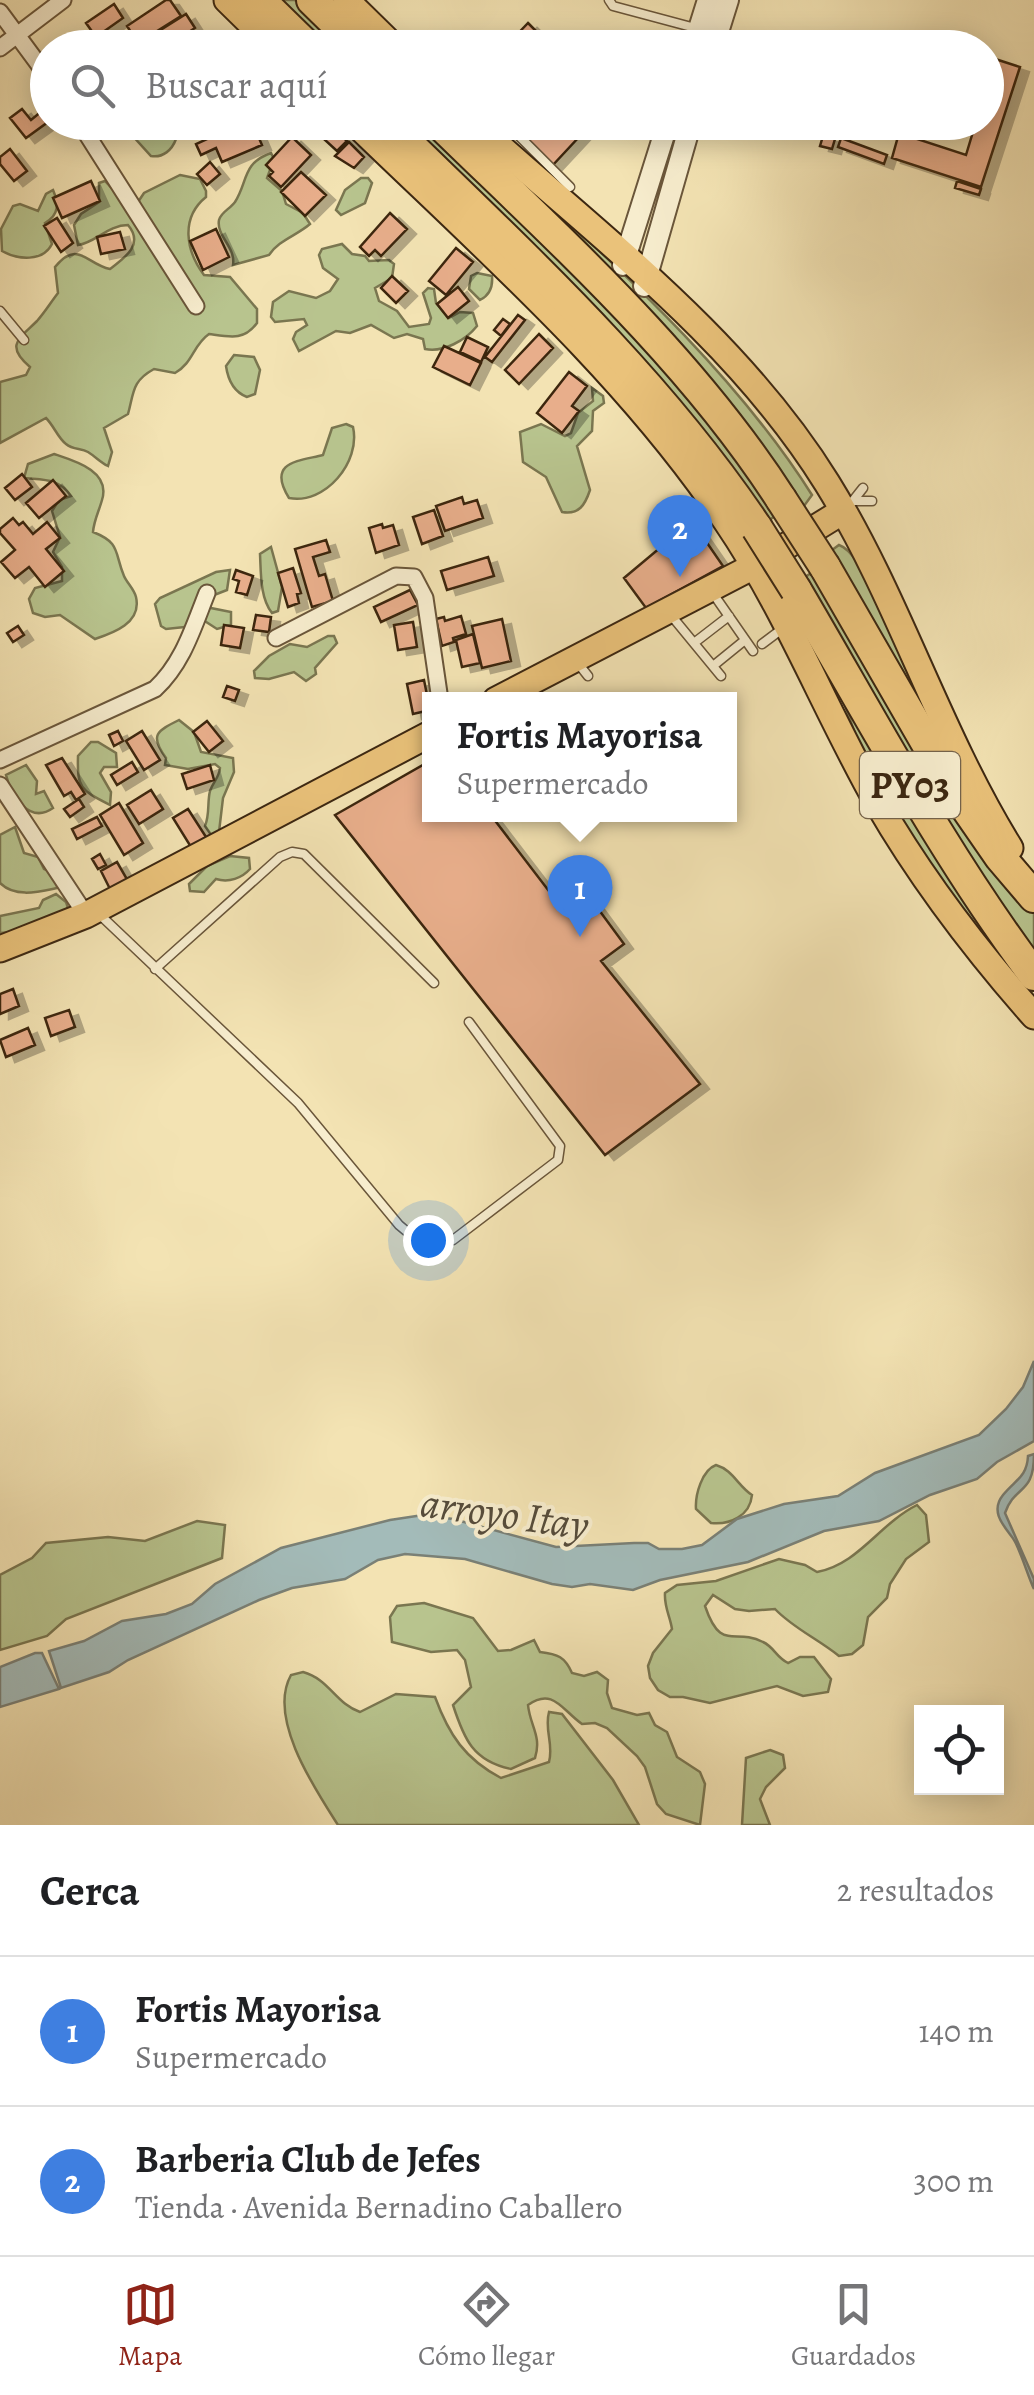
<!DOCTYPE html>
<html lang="es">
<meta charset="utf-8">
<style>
body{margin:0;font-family:Alegreya,serif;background:#f2f2f2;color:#202124}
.controls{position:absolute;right:30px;bottom:30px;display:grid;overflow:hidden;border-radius:0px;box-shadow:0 5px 25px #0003}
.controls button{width:90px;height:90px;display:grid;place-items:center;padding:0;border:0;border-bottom:2px solid #e0e0e0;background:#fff;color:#202124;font:50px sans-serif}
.you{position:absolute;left:428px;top:1240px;width:35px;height:35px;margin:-25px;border:8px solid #fff;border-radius:50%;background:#1a73e8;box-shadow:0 0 0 15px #1a73e833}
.badge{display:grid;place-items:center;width:65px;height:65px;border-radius:50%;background:#8f2418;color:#fff;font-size:32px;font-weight:700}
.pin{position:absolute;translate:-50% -82px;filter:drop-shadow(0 2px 5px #0008)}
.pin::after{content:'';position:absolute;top:52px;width:35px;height:30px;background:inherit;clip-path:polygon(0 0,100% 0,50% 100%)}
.popup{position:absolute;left:422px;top:692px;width:315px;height:130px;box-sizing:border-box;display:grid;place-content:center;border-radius:0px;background:#fff;filter:drop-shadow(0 2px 8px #0005);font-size:32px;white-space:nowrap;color:#757577}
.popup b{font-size:38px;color:#202124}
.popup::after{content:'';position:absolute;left:50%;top:100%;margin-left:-20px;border:20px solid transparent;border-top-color:#fff}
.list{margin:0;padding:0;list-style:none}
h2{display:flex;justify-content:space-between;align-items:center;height:130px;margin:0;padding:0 40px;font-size:42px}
h2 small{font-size:32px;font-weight:400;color:#757577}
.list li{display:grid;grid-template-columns:65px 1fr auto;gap:30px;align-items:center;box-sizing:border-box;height:150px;padding:0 40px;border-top:2px solid #e0e0e0}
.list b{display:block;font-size:38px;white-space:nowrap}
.list p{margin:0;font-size:32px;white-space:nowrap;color:#757577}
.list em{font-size:32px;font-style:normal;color:#757577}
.icon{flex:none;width:55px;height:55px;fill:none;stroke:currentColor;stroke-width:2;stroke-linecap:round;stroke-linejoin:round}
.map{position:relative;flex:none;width:1034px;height:1825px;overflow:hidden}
.search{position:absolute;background:#fff;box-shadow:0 5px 25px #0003;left:30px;right:30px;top:30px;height:110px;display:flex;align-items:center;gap:25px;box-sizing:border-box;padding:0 35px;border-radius:55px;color:#757577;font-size:38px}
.sheet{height:430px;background:#fff}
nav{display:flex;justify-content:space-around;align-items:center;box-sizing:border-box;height:140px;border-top:2px solid #e0e0e0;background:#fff;font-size:28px;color:#757577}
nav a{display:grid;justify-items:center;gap:5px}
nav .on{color:#8f2418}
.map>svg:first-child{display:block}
.green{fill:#b8c48e;stroke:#7a7650;stroke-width:2.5}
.water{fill:#a3bbb9;stroke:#7a8076;stroke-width:2.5}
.building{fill:#e8ae8b;stroke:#3c2711;stroke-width:2.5;filter:url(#shadow)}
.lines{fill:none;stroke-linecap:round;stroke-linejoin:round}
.service-casing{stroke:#6a563a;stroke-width:11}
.minor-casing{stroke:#6a563a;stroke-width:19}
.tertiary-casing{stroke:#6a563a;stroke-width:24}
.primary-casing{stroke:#3c2711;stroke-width:29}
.motorway-casing{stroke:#3c2711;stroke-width:34}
.service{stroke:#f7edce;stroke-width:8}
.minor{stroke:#f7edce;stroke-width:15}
.tertiary{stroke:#f7edce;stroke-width:20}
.primary{stroke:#eac27a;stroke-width:25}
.motorway{stroke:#eac27a;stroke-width:30}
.motorway-bridge-casing{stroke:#3c2711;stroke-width:34;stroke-linecap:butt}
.motorway-bridge{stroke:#eac27a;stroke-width:30}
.labels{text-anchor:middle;stroke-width:8;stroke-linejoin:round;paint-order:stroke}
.shield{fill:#f7edce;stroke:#74624a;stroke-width:2.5}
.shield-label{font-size:38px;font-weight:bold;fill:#3c2711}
.water-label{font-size:42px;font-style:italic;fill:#564c3b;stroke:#f7edce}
</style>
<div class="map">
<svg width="1034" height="1825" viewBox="0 0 1034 1825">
<defs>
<filter id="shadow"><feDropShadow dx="9" dy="5" stdDeviation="0" flood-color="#0004"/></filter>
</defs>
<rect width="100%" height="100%" fill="#f3e3b3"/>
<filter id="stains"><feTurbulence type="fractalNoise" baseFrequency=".002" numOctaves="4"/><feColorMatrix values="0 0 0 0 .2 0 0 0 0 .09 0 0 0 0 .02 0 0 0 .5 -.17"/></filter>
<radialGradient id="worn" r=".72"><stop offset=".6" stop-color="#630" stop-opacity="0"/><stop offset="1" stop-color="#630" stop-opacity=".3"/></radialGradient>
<!-- green -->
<path class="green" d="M272,0H295L344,47H321Z
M121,123H164L176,139C172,150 163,158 151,156Z
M398,123H421L621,318L677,380L780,513L766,522Z
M463,123C583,238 723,354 812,495L804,506L722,397Z
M271,153L274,159L267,178L282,191L286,204L303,213L310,224C296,236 279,240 269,255L233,265C236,247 216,236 219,220C221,212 230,209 235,202C248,182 242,163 271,153Z
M180,175L200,179L206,191V197C180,218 186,251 204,275L230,277L257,309V323C244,341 230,337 209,334C193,345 193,363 175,373L154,369C132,381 134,392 128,414L104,428L112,452L108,466C100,462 96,457 88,452C81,448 73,450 66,444C58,438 54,426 46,418L0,443V382L26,375L30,367C4,345 20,338 37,321C45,312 51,302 58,293L55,267C78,239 86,264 110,269C126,257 144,244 128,225C108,225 95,243 78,245L74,225L81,214L99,202V183L105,181L119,196L136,205L144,193Z
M361,178H368L372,183L365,203L341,215L336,210L345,190Z
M53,190C59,204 59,215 45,223L52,244C43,262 18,260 2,251L1,229L13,206L20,204L38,211L46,194Z
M342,244L352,254L365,256L369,261L389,260L394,264L392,278L375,288L379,301L397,311L409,327L429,324L431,318L423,293L428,288L434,289L436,303L449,318L460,312L473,313L477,326C466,340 443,353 425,349L423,339L407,334L394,338L371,325L350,333L336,331L299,351L293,339L296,332L307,325L304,319L275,322L271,317L273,302L289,291L316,298L330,291L338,279L323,268L319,255L322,249Z
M477,273L492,276C493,287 490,295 480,300L469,289L471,276Z
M234,355L254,357L260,370L255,394L247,397C234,392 228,380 226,366Z
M592,388L603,396L604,403L593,411L592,431L577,446L590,490C585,505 579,515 562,512L546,477L523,462L520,432L541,424L565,436L571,433L578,413L593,401Z
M346,424L353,427C361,462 325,505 289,498C266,461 300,461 323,455L332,428Z
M54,454C75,461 111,471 102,500C99,511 94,520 93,532C121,543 114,552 124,576C127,583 134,589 136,597C142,623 113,633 95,639L60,615L45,617L33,613L29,599L35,588L62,581V567L53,552L60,537L52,511L59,500L71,496C59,478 44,480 24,478L28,464Z
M839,545C866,554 905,660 917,690L910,685L832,550Z
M271,547L282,587L278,611L272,613C260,598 261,573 260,554Z
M230,570L227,590L209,597L207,604L211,608L231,612V625L217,629L200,618L194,626L166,629L161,626L155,604L160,598L216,572Z
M816,570L983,851L1034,913V960L1014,934L802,579Z
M328,636H334L337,643L315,668L316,674L306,681L294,672L269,679L255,678L254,671L269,656L290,644L307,647Z
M841,694L992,947L1000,962L908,834L859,745Z
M179,720L194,732L201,752L233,758L234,772L223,798L219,832L212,836L205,826C210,814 207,803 210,791C213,782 219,778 220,768L215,764L188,769L165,765L166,758C149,735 157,731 179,720Z
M91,742H98L116,753L117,767H104L100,773L111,792L110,805C81,790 77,789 78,756Z
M26,765L37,781L36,794L44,791L53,808C29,825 11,795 6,775Z
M15,827L24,853L38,857L44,869L57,874V888C38,892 15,898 0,883V835Z
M230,856L249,858L250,869C242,878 229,883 216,879L204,892L190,891L189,884L207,866Z
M56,894L66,902L70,915L35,930L0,933V916L39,908L43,900Z
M716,1465C733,1470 738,1486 752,1495C750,1516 730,1525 711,1523L696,1509C695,1495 702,1470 716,1465Z
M917,1505L926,1515L929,1542L906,1559L890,1584L887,1598L868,1617L863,1645L852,1654L839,1656C818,1639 793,1628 775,1609L749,1611L735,1609L713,1595L705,1606C721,1653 734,1627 763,1642C774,1647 776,1657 788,1663L800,1657H814L831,1679L828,1692L803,1696L777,1686L710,1703L683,1697H670L658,1690L650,1678L648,1666L653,1653L672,1629C670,1616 664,1607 665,1593L677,1585L716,1581L779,1559L805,1565L817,1572C859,1564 879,1524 917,1505Z
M197,1521L225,1525L222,1558L66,1619L47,1636L0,1650V1575L32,1558L46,1543L108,1537L145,1541Z
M424,1603L473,1618L498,1651L511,1650L534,1640L540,1652C558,1654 565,1657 572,1673L584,1676L597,1672L608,1680L607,1693L612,1708L637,1715L649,1713L655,1725L667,1732L677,1757L700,1772L705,1784L700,1825L666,1814L657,1804L645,1767L637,1756L607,1728L595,1723L582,1724C562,1710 553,1687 528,1705C530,1726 542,1736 535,1758L511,1769C473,1761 464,1739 453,1705L471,1687L465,1660L457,1650L431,1652L392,1642L390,1617L397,1606Z
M303,1672C329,1679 336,1704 360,1712L396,1694L435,1697C449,1735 465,1759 501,1778L549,1762C554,1744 544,1730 549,1712L562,1714L613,1780L639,1825H338C315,1789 267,1718 291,1675Z
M770,1750L783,1755L785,1768L766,1787L760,1799L770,1825H742L746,1758Z"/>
<!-- water -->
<path class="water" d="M1034,1361V1441L997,1462L977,1479L930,1495L879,1521L824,1531L748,1562L660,1580L633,1590L590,1584L572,1587L552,1584L465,1559L405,1554L378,1560L345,1579L292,1588L259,1600L128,1660L109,1672L61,1688L49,1651L84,1641L122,1621L166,1614L192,1604L215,1584L281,1548L390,1520L423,1515L453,1519L556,1547L634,1543H648L659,1549H682L702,1545L737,1519L784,1504L838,1496L875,1473L979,1435L1006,1409L1023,1387Z
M1034,1454C1034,1496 1015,1484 1005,1513L1034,1579V1589C1028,1577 1019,1545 1012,1537C1003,1525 990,1511 1003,1495C1015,1480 1027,1477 1028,1456Z
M35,1653H42L59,1689L0,1707V1667Z"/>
<!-- building -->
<path class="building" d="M166,0H170L181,16L138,43L127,26Z
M114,4L123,18L96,37L86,23Z
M186,14L195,28L164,48H158L151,36Z
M528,23L553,48H514L509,43Z
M921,35L961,48H917Z
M986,56L1020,67L981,187L892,158L899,133L966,155L976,122H986Z
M48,106V122L26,138L10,118L22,109L31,120Z
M244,122H252L262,145L222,162L216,148L201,155L196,144Z
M294,122H314L305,133Z
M518,122H591L592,123L552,166L514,127Z
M893,122H910L907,134L891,129Z
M335,130L347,141L337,151L325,140Z
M823,136L835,139L832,149L820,146Z
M292,137L311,155L281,187L269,176L273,172L266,165Z
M841,138L887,155L884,164L838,147Z
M349,142L364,157L354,168L335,156Z
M10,149L27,171L14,181L0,164V157Z
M210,162L220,174L207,185L197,174Z
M301,172L326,195L305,216L281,192Z
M91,181L100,201L62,218L53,198Z
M957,181L981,189L979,195L955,188Z
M390,213L407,229L381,256L375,250L369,256L360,247Z
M57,218L73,243L61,252L44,226Z
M216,229L229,257L203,270L190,241Z
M120,232L125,249L101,254L97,237Z
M456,248L473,262L446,295L429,281Z
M392,276L408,291L396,303L381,288Z
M458,287L469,301L448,318L437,304Z
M518,315L525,320L492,362L485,357Z
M503,319L510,324L501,336L494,330Z
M539,334L553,348L519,384L505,370Z
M467,337L488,347L481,362L460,352Z
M444,346L481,363L470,385L433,367Z
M569,372L587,386L572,406L579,411L562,433L537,413Z
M22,474L32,487L15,500L5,488Z
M53,480L66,496L39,518L26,503Z
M462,497L464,504L477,500L483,518L445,531L436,506Z
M434,510L443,536L422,544L413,517Z
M13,518L19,525L23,522L33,534L47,522L60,538L46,549L64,571L45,587L29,567L15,578L1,562L15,550L0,533V529Z
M692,521L723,566L646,608L624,578Z
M382,524L383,528L393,525L399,545L376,553L369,528Z
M326,540L330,552L313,557L319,576L325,574L333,601L312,607L295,549Z
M488,557L494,576L447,590L441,571Z
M293,568L301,593L297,594L299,603L288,607L278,573Z
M236,570L253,576L247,595L236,592L239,581L233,579Z
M410,590L418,605L381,622L374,607Z
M256,615L271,617L269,632L253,630Z
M461,616L466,634L453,638L454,642L442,646L436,619L444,617L445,621Z
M502,619L511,661L482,668L472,626Z
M413,622L417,647L398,650L394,625Z
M224,625L244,628L240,648L221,645Z
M18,626L24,635L13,642L7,633Z
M473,634L480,663L462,667L456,640Z
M424,680L430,710L413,714L407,684Z
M227,686L239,690L235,701L223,697Z
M207,721L223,741L209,752L193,732Z
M118,731L123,741L114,746L109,735Z
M142,731L160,760L144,770L126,741Z
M62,758L85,794L76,800L71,792L64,796L46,765Z
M430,761V814H490L565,912L588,895L624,944L601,961L700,1084L605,1155L335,815Z
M132,762L138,772L117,785L111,775Z
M210,765L214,780L187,789L182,774Z
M151,790L163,809L139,824L127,805Z
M79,799L84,807L70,817L64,809Z
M119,803L143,843L124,855L100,815Z
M188,809L206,837L191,847L173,818Z
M97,817L102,826L77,839L72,829Z
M100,854L106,865L98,869L92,859Z
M117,862L128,881L111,891L101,871Z
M13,989L19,1006L0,1014V994Z
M69,1010L75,1027L51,1036L45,1018Z
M28,1028L35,1045L6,1057L0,1040Z"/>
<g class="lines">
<!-- service casing -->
<g class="service-casing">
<path id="service" d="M609,0L613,6L699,29
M505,122L570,187
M0,311L24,340
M856,501H872
M848,507L863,488
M712,592L753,651
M670,614L721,676
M694,643L729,616
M762,644L782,629
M577,662L588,676
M713,666L745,640
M98,913L298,1103L399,1225L417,1240L430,1244L453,1240L558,1160L560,1146L469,1022
M155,969L280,857L292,852L304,854L434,983"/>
</g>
<!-- minor casing -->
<g class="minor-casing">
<path id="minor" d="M0,12L48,77
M0,48L63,0
M79,122L196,306
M276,638L396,576L414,577L425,598L440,700
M0,760L155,689C183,663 193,628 207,593
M0,785L86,915"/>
</g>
<!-- tertiary casing -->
<g class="tertiary-casing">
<path id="tertiary" d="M693,48L708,0
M713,48L728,0
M623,265L668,122
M644,286L691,122"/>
</g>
<!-- primary casing -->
<g class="primary-casing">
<path id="primary" d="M227,0L276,48
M346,0L395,48
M354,122C483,247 626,372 726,521C786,609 825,710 877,802C922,880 975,949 1034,1016
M472,122C597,235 737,338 827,483C899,599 938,732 1010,848
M496,700L754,566L843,511
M0,949L86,915L430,734"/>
</g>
<!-- motorway casing -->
<g class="motorway-casing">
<path id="motorway" d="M260,0L309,48
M312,0L361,48
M386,122C518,251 654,374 757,528
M438,122C559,240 689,356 781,499
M825,567L953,789L1000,857L1034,897
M796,590C872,719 943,854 1034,975"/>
</g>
<!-- service -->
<use href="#service" class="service"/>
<!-- minor -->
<use href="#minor" class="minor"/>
<!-- tertiary -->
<use href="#tertiary" class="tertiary"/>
<!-- primary -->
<use href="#primary" class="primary"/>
<!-- motorway -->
<use href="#motorway" class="motorway"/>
<!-- motorway-bridge casing -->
<g class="motorway-bridge-casing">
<path id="motorway-bridge" d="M781,499L825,567
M757,528L796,590"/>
</g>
<!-- motorway-bridge -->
<use href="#motorway-bridge" class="motorway-bridge"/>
</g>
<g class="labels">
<!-- shield labels -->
<rect class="shield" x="860" y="752" width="100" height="66" rx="8"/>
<g class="shield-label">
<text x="910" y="798">PY03</text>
</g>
<!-- water labels -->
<g class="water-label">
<text transform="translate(505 1513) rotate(8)" y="15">arroyo Itay</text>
</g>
</g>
<rect width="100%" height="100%" filter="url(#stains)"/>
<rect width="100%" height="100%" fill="url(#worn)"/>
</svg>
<div class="controls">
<button><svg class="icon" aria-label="locate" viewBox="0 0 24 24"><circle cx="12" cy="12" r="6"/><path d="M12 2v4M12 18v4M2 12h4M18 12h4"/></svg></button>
</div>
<div class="you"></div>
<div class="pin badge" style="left:580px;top:937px;background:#3f7fe0">1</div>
<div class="popup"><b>Fortis Mayorisa</b>Supermercado</div>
<div class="pin badge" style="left:680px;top:577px;background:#3f7fe0">2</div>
<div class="search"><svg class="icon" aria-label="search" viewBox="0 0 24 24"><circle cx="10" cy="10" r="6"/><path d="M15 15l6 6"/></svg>Buscar aquí</div>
</div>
<section class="sheet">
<h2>Cerca<small>2 resultados</small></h2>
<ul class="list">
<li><span class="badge" style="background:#3f7fe0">1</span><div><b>Fortis Mayorisa</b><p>Supermercado</p></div><em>140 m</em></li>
<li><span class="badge" style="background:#3f7fe0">2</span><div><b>Barberia Club de Jefes</b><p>Tienda · Avenida Bernadino Caballero</p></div><em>300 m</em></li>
</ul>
</section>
<nav>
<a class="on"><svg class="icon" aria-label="map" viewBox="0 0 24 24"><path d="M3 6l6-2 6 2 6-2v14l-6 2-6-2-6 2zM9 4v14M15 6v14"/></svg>Mapa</a>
<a><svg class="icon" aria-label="directions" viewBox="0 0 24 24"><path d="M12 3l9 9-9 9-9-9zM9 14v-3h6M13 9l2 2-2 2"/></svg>Cómo llegar</a>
<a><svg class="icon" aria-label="saved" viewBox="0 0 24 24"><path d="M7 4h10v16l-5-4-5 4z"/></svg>Guardados</a>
</nav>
